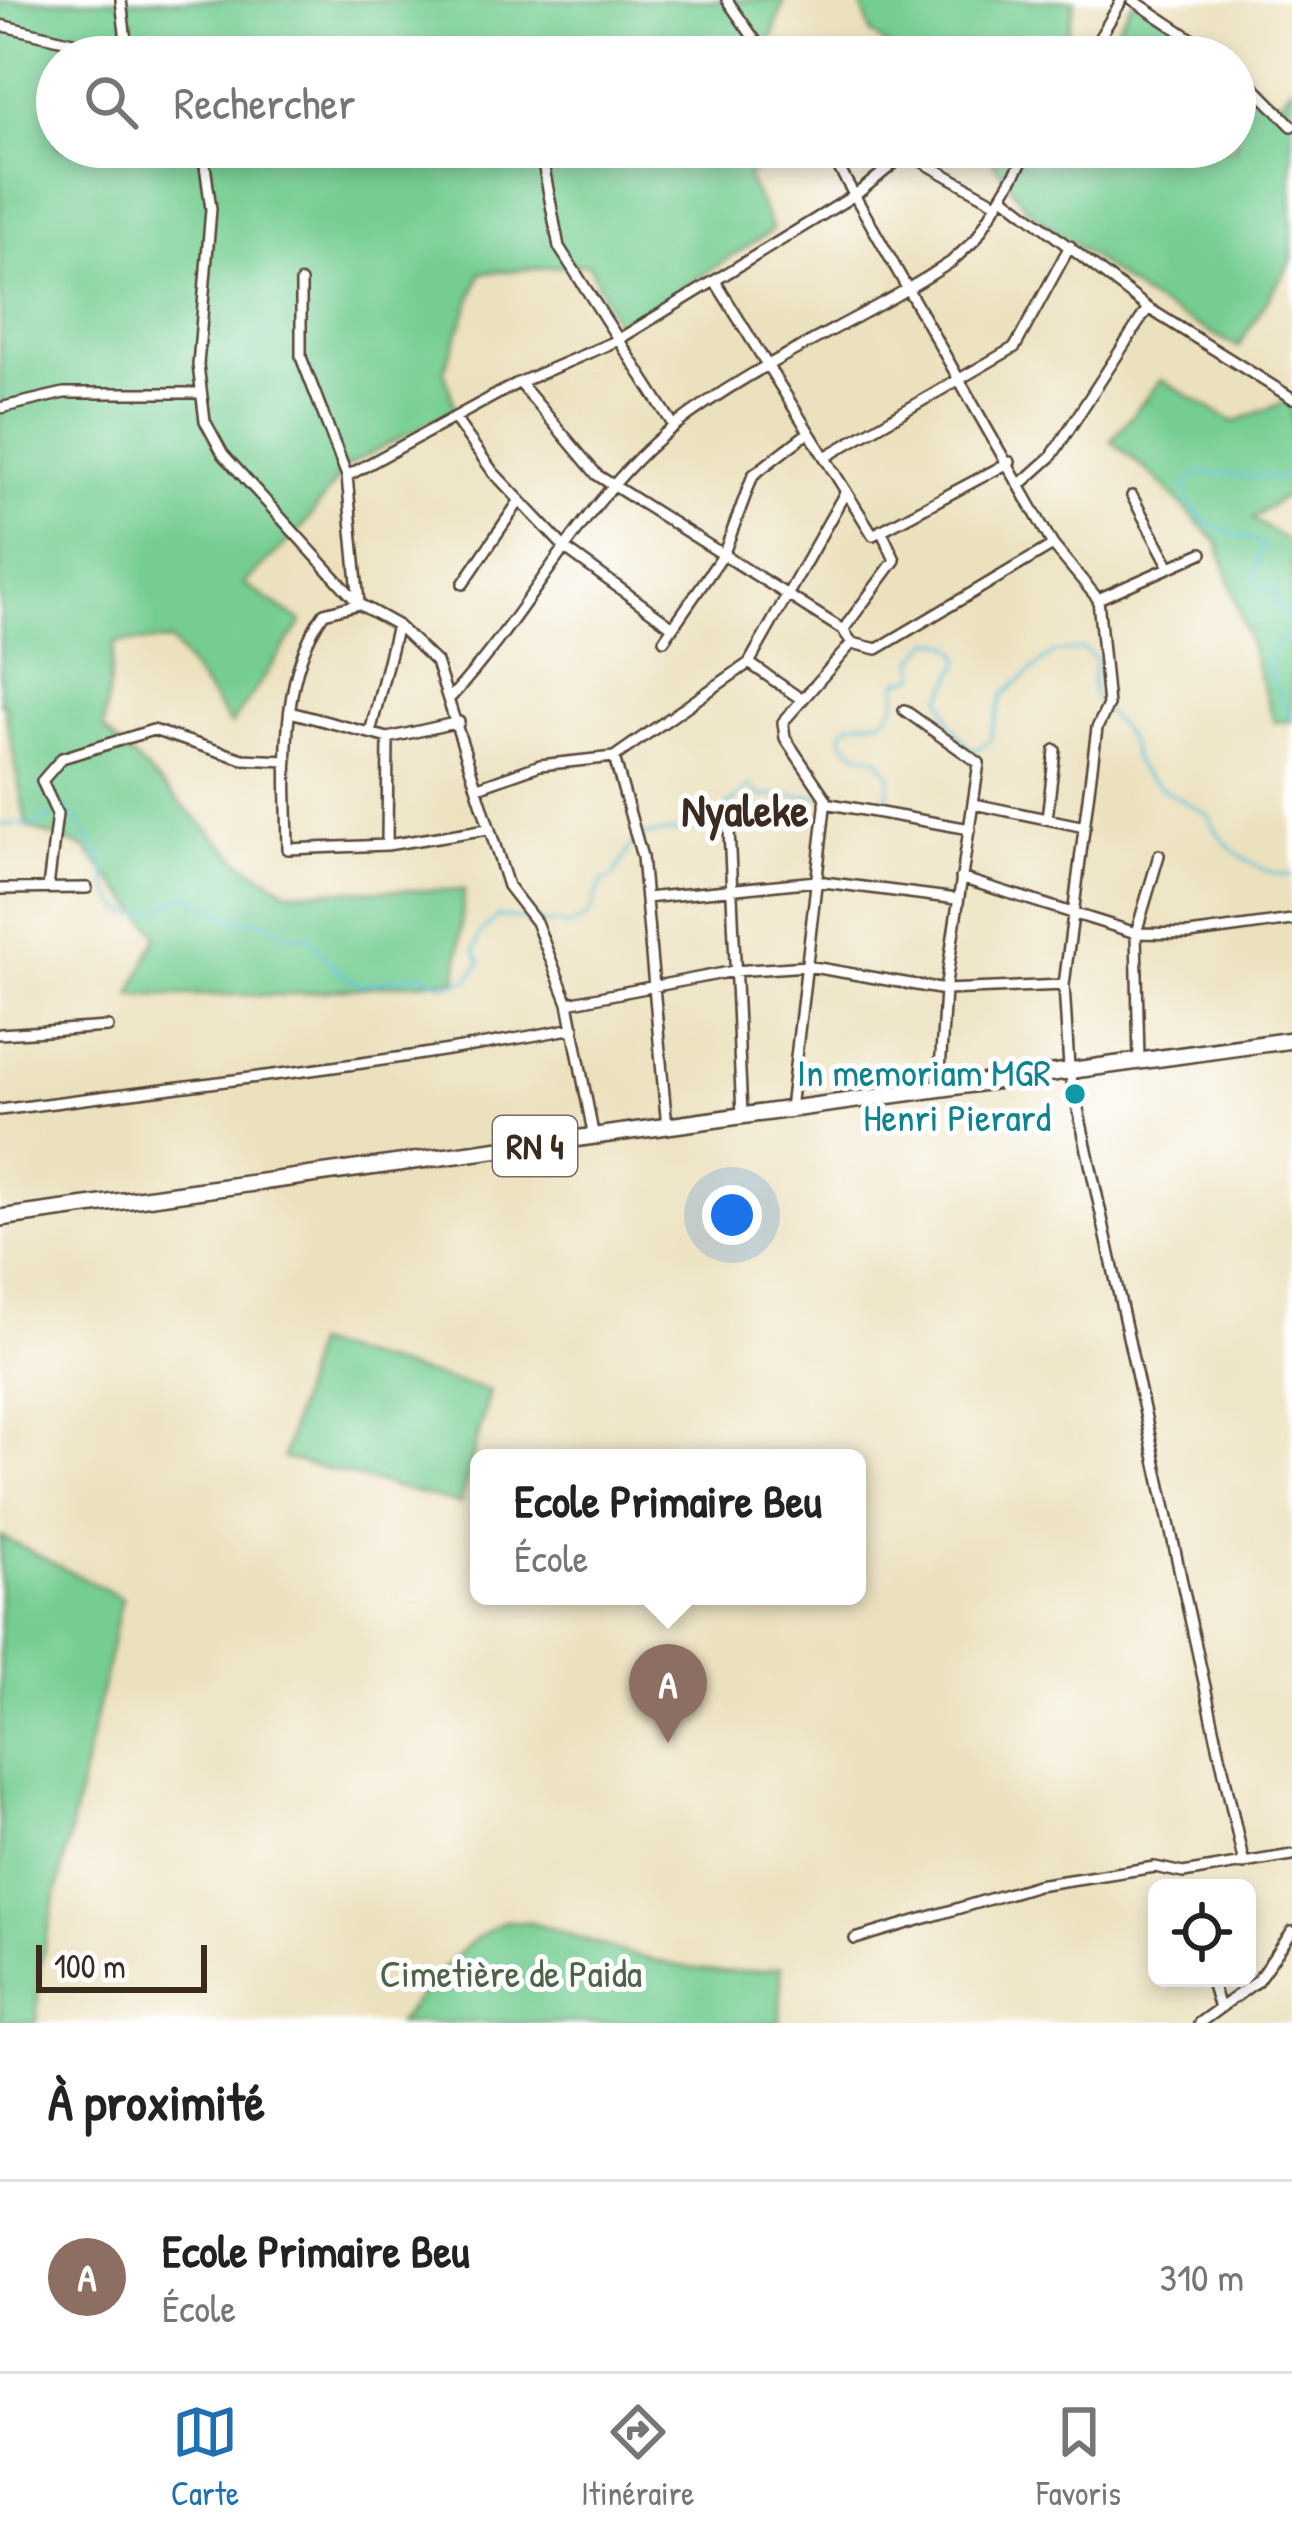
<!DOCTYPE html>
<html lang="fr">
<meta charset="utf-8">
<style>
body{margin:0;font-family:"Patrick Hand",sans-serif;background:#f2f2f2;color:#222}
.controls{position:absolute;right:36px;bottom:36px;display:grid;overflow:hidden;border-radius:18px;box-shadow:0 6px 18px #0003}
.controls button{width:108px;height:108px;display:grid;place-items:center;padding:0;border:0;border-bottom:3px solid #e0e0e0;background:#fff;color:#222;font:60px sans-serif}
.scale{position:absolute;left:36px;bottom:30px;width:171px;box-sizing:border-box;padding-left:12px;border:6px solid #3b2a1e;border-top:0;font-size:33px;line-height:42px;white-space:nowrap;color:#3b2a1e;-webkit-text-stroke:9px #fff;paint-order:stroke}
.you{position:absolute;left:732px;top:1215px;width:42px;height:42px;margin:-30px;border:9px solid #fff;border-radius:50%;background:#1a73e8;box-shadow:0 0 0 18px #1a73e833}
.badge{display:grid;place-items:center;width:78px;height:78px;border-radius:50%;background:#1f6fb2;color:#fff;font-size:39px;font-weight:700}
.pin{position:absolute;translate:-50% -99px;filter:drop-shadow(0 3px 6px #0008)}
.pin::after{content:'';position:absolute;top:63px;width:42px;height:36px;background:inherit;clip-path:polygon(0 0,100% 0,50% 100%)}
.popup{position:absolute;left:470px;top:1449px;width:396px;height:156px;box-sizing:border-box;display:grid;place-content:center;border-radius:18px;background:#fff;filter:drop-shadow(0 3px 9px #0005);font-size:39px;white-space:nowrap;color:#767676}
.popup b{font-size:45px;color:#222}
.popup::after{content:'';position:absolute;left:50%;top:100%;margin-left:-24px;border:24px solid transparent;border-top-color:#fff}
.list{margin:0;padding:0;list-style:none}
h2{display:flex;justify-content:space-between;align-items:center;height:156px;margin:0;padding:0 48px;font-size:51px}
h2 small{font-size:39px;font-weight:400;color:#767676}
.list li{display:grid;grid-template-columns:78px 1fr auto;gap:36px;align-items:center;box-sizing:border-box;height:192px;padding:0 48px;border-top:3px solid #e0e0e0}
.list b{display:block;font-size:45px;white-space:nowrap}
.list p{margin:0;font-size:39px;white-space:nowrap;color:#767676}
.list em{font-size:39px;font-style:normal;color:#767676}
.icon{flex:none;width:66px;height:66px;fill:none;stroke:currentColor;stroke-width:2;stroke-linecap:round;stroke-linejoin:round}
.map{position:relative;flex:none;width:1292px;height:2023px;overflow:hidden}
.search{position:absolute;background:#fff;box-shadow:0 6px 18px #0003;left:36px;right:36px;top:36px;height:132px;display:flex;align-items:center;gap:30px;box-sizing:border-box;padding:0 42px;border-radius:66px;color:#767676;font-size:45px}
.sheet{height:348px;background:#fff}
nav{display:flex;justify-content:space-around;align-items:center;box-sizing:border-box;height:168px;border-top:3px solid #e0e0e0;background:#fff;font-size:33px;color:#767676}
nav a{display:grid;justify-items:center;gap:6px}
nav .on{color:#1f6fb2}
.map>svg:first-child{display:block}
.green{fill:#75cd92;stroke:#587c58;stroke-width:3}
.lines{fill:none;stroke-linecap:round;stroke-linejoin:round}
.stream{stroke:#5ac1d7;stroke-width:3}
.minor-casing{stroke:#564536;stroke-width:14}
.trunk-casing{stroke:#564536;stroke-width:20}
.minor{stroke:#fff;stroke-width:9}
.trunk{stroke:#fff;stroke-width:15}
.culture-dot{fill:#0f9aa8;stroke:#fff;stroke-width:4.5}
.labels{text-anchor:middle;stroke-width:10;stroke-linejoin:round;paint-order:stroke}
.shield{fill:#fff;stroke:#766a62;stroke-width:3}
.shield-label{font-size:36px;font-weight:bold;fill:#3b2a1e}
.culture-label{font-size:39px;fill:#0d838f;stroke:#fff;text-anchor:end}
.park-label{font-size:39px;fill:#4f6347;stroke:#fff}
.quarter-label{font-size:45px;font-weight:bold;fill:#3b2a1e;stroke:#fff}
</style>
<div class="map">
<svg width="1292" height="2023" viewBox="0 0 1292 2023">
<rect width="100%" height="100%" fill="#fff"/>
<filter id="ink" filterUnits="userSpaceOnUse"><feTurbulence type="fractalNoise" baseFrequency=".00833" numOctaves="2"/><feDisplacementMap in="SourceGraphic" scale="24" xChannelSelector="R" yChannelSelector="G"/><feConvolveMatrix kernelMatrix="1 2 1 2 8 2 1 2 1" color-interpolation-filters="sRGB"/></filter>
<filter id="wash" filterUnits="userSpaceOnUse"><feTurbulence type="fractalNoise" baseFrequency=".004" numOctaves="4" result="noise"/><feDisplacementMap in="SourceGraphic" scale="48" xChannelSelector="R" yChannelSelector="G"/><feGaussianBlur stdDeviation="2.7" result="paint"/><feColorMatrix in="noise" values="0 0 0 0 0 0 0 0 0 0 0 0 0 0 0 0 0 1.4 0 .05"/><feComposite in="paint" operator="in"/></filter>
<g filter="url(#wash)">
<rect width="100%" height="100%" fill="#ece1be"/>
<!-- green -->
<path class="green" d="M0,0H784L766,57H57V147H776L780,155L747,176L773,230L618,329L589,264L481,273L444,370L455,409L347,466L301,529L244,584L302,622L231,725L171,641L115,642L103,729L244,864L288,891L464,890L457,979L281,995H131L158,934L85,848L27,827L4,703L0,704Z
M860,0H1075L1067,37L1102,53L1134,0L1178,24L1219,57H900L871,33Z
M1235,70L1277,104L1292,85V260L1238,347L1146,298L1026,208L983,147H1235Z
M1161,380L1234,422L1292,399V490L1253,519L1292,545V721L1274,722L1218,543L1155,477L1111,441Z
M313,1344L490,1391L460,1504L283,1458Z
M0,1536L122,1598L39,1972L37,2023H0Z
M504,1921L531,1922C610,1946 698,1986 781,1967L780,2023H398C428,1985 460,1943 504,1921Z"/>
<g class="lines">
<!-- stream -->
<path class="stream" d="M1292,479L1198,473L1186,484C1186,526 1229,531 1263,544L1253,580L1274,592L1280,609L1292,615
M1292,635L1275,644L1267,667L1292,722
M828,794L878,803L887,799L891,776L878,758L858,753L843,741V730L850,723L884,719L896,704L898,681L918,676L915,659L932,641C947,642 957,645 961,661L942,697L950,723L973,752L989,741L1003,695L1053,653L1083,649L1096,659C1084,712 1107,702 1129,741C1134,748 1130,751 1134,759C1145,786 1188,800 1210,817C1217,844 1263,878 1292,875
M0,825L38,824L64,807C84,817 84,845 103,858C108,920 138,929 187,893L231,919L265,922L283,933L309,937L338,971L362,985L420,974L444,985L468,980L481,962L475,951L479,935L498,916L570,926L588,917L602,882L613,877L634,841
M641,836L706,827L750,785L760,796H818"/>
</g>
</g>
<g filter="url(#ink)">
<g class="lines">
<!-- minor casing -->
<g class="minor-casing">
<path id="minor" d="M121,0L128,57
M727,0L767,57
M1133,0L1219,57
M0,25L128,55
M1088,57L1122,0
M1235,68L1292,126
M190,147L205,165L211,209L198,365L205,421L223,454L359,604L397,625L436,662L508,886L536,922L568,1003L594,1138
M529,147L543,163L559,247L674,426
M827,147L1053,545L1098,599L1108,705L1097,728L1064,985L1069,1068L1244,1864
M910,155L998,204
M1003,196L1148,308L1292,398
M715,281L873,535L1010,462
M301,282V357L347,476L359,604L324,613C277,679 287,772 288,849L387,845L488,829
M520,383L597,475L843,630L852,643L783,722L785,738L826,799L790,1109
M0,408L64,393H199
M455,419L493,472L567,550L673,627
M825,457L1015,347L1070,246
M347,476L516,384L616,341L858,193L914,147
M1022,483L1051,457L1148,308
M1132,496L1170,567
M463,584L520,500
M1098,599L1202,553
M843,630L895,560L881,530
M664,640L724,553L753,475L809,432
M852,643L877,649L1053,545
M749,663L801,699
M451,697C530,612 583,499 673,427C757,361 862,321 951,262L976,239L1031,147
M904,710L979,763L945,990L939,1088
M290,712L388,738L459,722
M370,733L397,625
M614,757L642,857L667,1127
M478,787L540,765L614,757L749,663L846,491
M825,803L970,829
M974,804L1085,827
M1047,819L1055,750
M729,829L742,1115
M387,845L388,738
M961,878L1136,933L1189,934L1292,920
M48,888L57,814L42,781L62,758L153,730L243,759L287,761
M0,889L87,888
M646,898L816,881L957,899
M568,1003L734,971L807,966L945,990L1064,985
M0,1034L108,1027
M1139,1060L1136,933L1159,855
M0,1110C192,1084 384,1065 574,1028
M855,1939L1037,1885L1155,1867L1183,1873L1292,1855
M1210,1978L1218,2005
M1199,2023L1257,1981L1292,1932"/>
</g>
<!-- trunk casing -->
<g class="trunk-casing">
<path id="trunk" d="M0,1218L1292,1040"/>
</g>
<!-- minor -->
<use href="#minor" class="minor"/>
<!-- trunk -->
<use href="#trunk" class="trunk"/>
</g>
</g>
<!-- markers -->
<circle class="culture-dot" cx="1075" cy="1094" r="12"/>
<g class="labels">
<!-- shield labels -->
<rect class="shield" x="493" y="1116" width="84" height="60" rx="9"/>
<g class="shield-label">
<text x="535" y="1159">RN 4</text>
</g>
<!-- culture labels -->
<g class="culture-label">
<text x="1051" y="1086">In memoriam MGR<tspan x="1051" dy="45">Henri Pierard</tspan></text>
</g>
<!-- park labels -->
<g class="park-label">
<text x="511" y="1987">Cimetière de Paida</text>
</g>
<!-- quarter labels -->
<g class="quarter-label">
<text x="745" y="826">Nyaleke</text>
</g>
</g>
</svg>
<div class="controls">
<button><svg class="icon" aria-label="locate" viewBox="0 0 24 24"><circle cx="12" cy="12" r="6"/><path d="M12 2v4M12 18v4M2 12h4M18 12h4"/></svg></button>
</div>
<div class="scale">100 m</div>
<div class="you"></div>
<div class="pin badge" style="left:668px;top:1743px;background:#8d6e63">A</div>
<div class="popup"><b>Ecole Primaire Beu</b>École</div>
<div class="search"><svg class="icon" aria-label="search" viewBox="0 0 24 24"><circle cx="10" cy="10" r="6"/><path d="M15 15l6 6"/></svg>Rechercher</div>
</div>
<section class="sheet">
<h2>À proximité<small></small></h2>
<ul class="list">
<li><span class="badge" style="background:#8d6e63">A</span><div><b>Ecole Primaire Beu</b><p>École</p></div><em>310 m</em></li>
</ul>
</section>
<nav>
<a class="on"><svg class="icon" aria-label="map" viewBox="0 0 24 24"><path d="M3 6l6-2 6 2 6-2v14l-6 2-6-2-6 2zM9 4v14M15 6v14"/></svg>Carte</a>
<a><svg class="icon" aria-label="directions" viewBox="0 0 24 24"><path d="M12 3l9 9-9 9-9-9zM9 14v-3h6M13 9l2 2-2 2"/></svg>Itinéraire</a>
<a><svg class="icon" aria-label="saved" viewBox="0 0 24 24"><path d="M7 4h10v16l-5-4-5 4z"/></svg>Favoris</a>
</nav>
